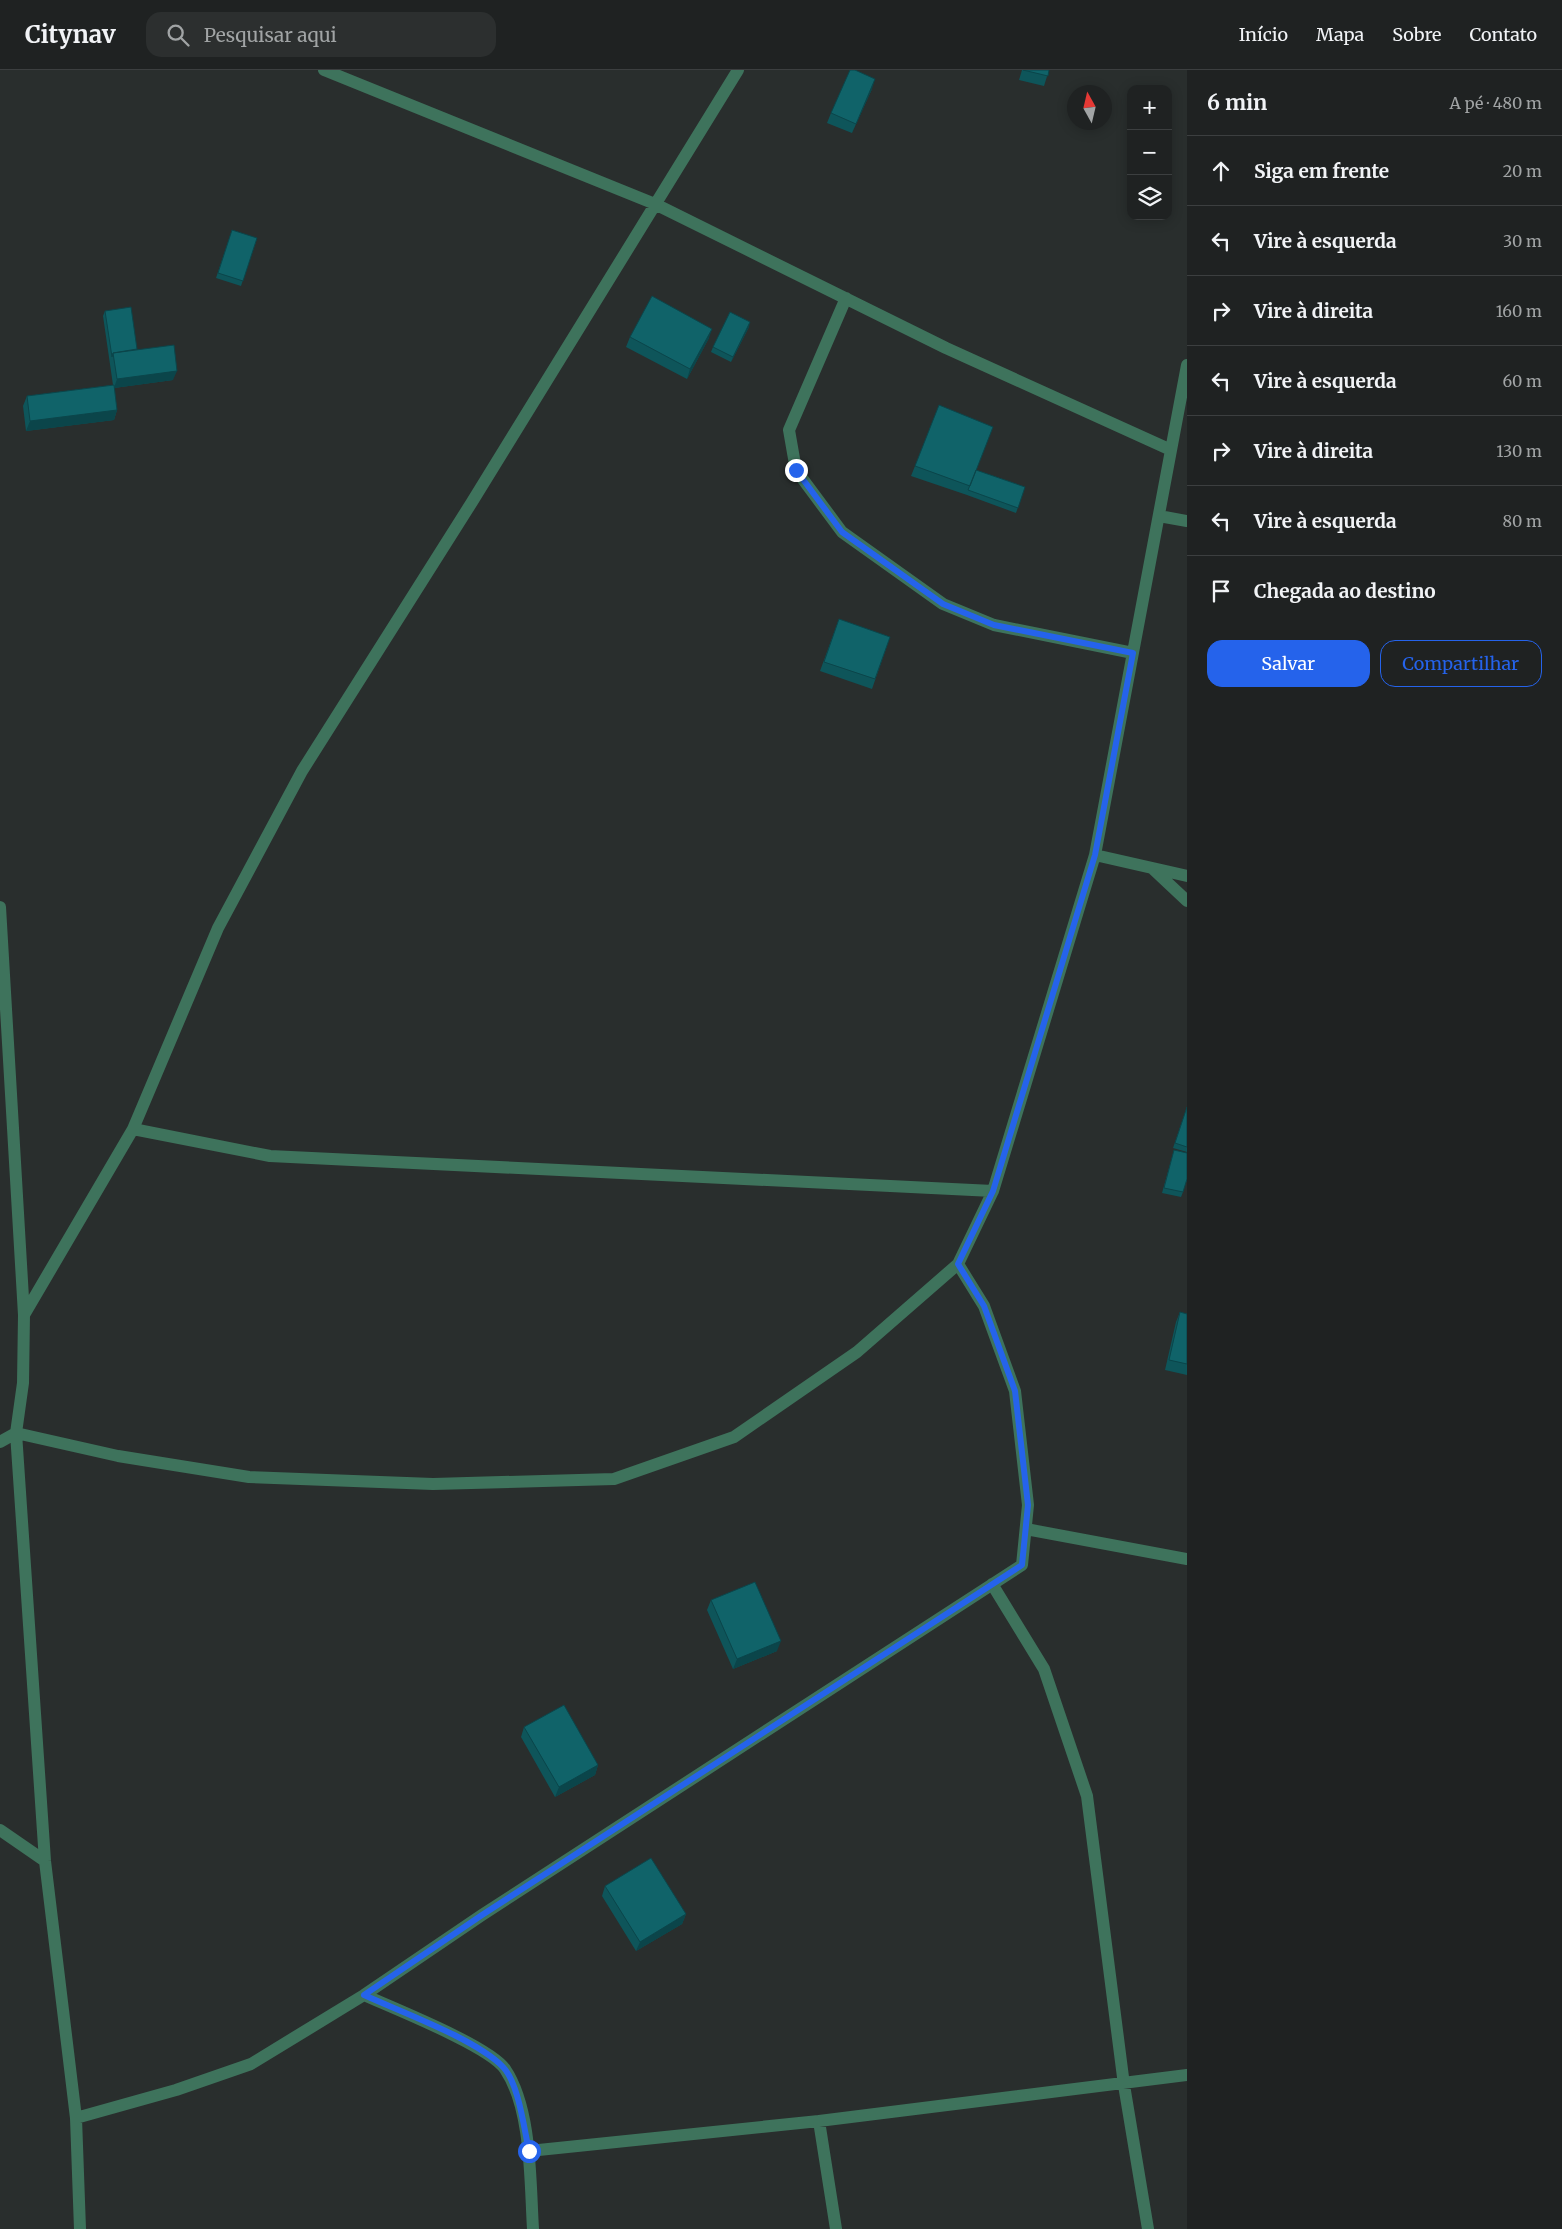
<!DOCTYPE html>
<html lang="pt">
<meta charset="utf-8">
<style>
body{margin:0;font-family:Merriweather,serif;background:#2c2f2f;color:#f1f3f6}
.controls{position:absolute;right:15px;top:15px;display:grid;overflow:hidden;border-radius:10px;box-shadow:0 2px 12px #0003}
.controls button{width:45px;height:45px;display:grid;place-items:center;padding:0;border:0;border-bottom:1px solid #3c3f40;background:#1f2222;color:#f1f3f6;font:25px sans-serif}
.compass{position:absolute;left:1067px;top:15px;width:45px;height:45px;border-radius:50%;background:#1f2222;box-shadow:0 2px 12px #0003;rotate:352deg}
.stop{position:absolute;width:15px;height:15px;margin:-11px;border:4px solid #2563eb;border-radius:50%;background:#fff}
.stop.end{background:#2563eb;border-color:#fff;box-shadow:0 1px 5px #0008}
.list{margin:0;padding:0;list-style:none}
h2{display:flex;justify-content:space-between;align-items:center;height:65px;margin:0;padding:0 20px;font-size:21px}
h2 small{font-size:16px;font-weight:400;color:#a1a4a5}
.list li{display:grid;grid-template-columns:32px 1fr auto;gap:15px;align-items:center;box-sizing:border-box;height:70px;padding:0 20px;border-top:1px solid #3c3f40}
.list b{display:block;font-size:19px;white-space:nowrap}
.list em{font-size:16px;font-style:normal;color:#a1a4a5}
.actions{display:flex;gap:10px;padding:15px 20px}
.actions a{flex:1;padding:11px 0;border:1px solid #2563eb;border-radius:15px;text-align:center;font-size:18px;color:#2563eb}
.actions .main{background:#2563eb;color:#fff}
.icon{flex:none;width:28px;height:28px;fill:none;stroke:currentColor;stroke-width:2;stroke-linecap:round;stroke-linejoin:round}
.map{position:relative;flex:none;width:1187px;height:2159px;overflow:hidden}
header{display:flex;align-items:center;gap:30px;box-sizing:border-box;height:70px;padding:0 25px;background:#1f2222;border-bottom:1px solid #3c3f40}
header strong{font-size:24px}
nav{display:flex;gap:28px;margin-inline-start:auto;font-size:18px}
.search{width:350px;height:45px;background:#2c2f2f;display:flex;align-items:center;gap:12px;box-sizing:border-box;padding:0 18px;border-radius:15px;color:#a1a4a5;font-size:19px}
main{display:flex}
aside{flex:1;background:#1f2222}
.map>svg:first-child{display:block}
.lines{fill:none;stroke-linecap:round;stroke-linejoin:round}
.street{stroke:#3e735c;stroke-width:12}
.wall{fill:#0e555a}
.shaded-wall{fill:#0b454a}
.building{fill:#106369;stroke:#0b454a}
.route{stroke:#2563eb;stroke-width:6}
</style>
<header>
<strong>Citynav</strong>
<div class="search"><svg class="icon" aria-label="search" viewBox="0 0 24 24"><circle cx="10" cy="10" r="6"/><path d="M15 15l6 6"/></svg>Pesquisar aqui</div>
<nav><a>Início</a><a>Mapa</a><a>Sobre</a><a>Contato</a></nav>
</header>
<main>
<div class="map">
<svg width="1187" height="2159" viewBox="0 0 1187 2159">
<rect width="100%" height="100%" fill="#292e2d"/>
<g class="lines">
<!-- street -->
<path class="street" d="M324,0L655,134L946,278L1171,380
M846,228L789,360L796,400L842,462L943,534L994,555L1133,583
M1159,446L1187,451
M1095,785L1187,806
M1154,800L1187,831
M0,837L24,1245L23,1313L16,1363L0,1372
M133,1059L270,1086L993,1121
M24,1245L133,1059L218,858L302,701L472,432L738,0
M1026,1459L1187,1489
M992,1514L1044,1599L1087,1726L1124,2015L1148,2159
M0,1760L45,1791
M364,1925C393,1938 489,1976 505,1999C532,2039 530,2112 533,2159
M76,2048L176,2020L251,1994L364,1925L482,1845L1022,1495L1028,1435L1015,1321L984,1236L958,1194
M819,2051L836,2159
M529,2081L819,2051L1187,2005
M80,2159L76,2048L45,1791L16,1363L118,1386L249,1407L433,1414L614,1409L734,1367L857,1282L958,1194L993,1121L1095,785L1187,295"/>
</g>
<!-- wall -->
<path class="wall" d="M1022,0H1049L1044,16L1019,10Z
M872,19L852,63L827,53L831,43Z
M232,160L257,168L241,216L216,208Z
M105,241L137,280L173,310L114,318L117,340L114,350L26,361L23,336L27,326L113,315L103,246Z
M749,257L731,292L711,282L713,277Z
M630,267L709,268L687,309L626,277Z
M915,396L976,400L1025,417L1016,443L967,425L911,406Z
M839,549L890,567L872,619L820,601Z
M1187,1037V1082L1173,1078Z
M1174,1080L1183,1122L1181,1127L1162,1123Z
M1180,1242L1187,1244V1305L1165,1300L1176,1252Z
M711,1530L777,1581L733,1599L707,1540Z
M524,1657L598,1695L595,1705L555,1727L521,1667Z
M605,1816L686,1844L682,1854L636,1881L602,1826Z"/>
<!-- shaded-wall -->
<path class="shaded-wall" d="M875,9L872,19L852,63L856,54Z
M750,252L749,257L731,292L733,287Z
M712,259L709,268L687,309L690,299Z
M177,301L173,310L114,318L117,309Z
M117,340L114,350L26,361L30,351Z
M781,1571L777,1581L733,1599L737,1589Z
M598,1695L595,1705L555,1727L559,1717Z
M686,1844L682,1854L636,1881L640,1872Z"/>
<!-- building -->
<path class="building" d="M850,0H855L875,9L856,54L831,43Z
M1023,0H1049L1048,6Z
M232,160L257,168L243,211L218,203Z
M652,226L712,259L690,299L630,267Z
M131,237L137,279L113,283L112,287L105,241Z
M730,242L750,252L733,287L713,277Z
M174,275L177,301L117,309L113,283Z
M114,315L117,340L30,351L27,326Z
M939,335L993,357L970,416L915,396Z
M976,400L1025,417L1018,438L968,420Z
M839,549L890,567L875,609L824,592Z
M1187,1037V1077L1175,1073Z
M1174,1080L1187,1083V1109L1183,1122L1164,1118Z
M1180,1242L1187,1244V1294L1169,1290Z
M755,1512L781,1571L737,1589L711,1530Z
M564,1635L598,1695L559,1717L524,1657Z
M651,1788L686,1844L640,1872L605,1816Z"/>
<g class="lines">
<!-- route -->
<path class="route" d="M529,2081C524,2059 519,2014 503,1997C476,1969 401,1942 364,1925L482,1845L1022,1495L1028,1435L1015,1321L984,1236L958,1194L993,1121L1095,785L1133,583L994,555L943,534L842,462L796,400"/>
</g>
</svg>
<div class="controls">
<button>+</button>
<button>−</button>
<button><svg class="icon" aria-label="layers" viewBox="0 0 24 24"><path d="M12 4l9 5-9 5-9-5zM3 14l9 5 9-5"/></svg></button>
</div>
<svg class="compass" viewBox="-18 -18 36 36"><path d="M0-13l5 13h-10z" fill="#e53935"/><path d="M0 13l5-13h-10z" fill="#a1a4a5"/></svg>
<div class="stop" style="left:529px;top:2081px"></div>
<div class="stop end" style="left:796px;top:400px"></div>
</div>
<aside>
<h2>6 min<small>A pé · 480 m</small></h2>
<ul class="list">
<li><svg class="icon" aria-label="ahead" viewBox="0 0 24 24"><path d="M12 20V5M6 11l6-6 6 6"/></svg><div><b>Siga em frente</b></div><em>20 m</em></li>
<li><svg class="icon" aria-label="left" viewBox="0 0 24 24"><path d="M17 20v-9H6M10 6l-5 5 5 5"/></svg><div><b>Vire à esquerda</b></div><em>30 m</em></li>
<li><svg class="icon" aria-label="right" viewBox="0 0 24 24"><path d="M7 20v-9h11M14 6l5 5-5 5"/></svg><div><b>Vire à direita</b></div><em>160 m</em></li>
<li><svg class="icon" aria-label="left" viewBox="0 0 24 24"><path d="M17 20v-9H6M10 6l-5 5 5 5"/></svg><div><b>Vire à esquerda</b></div><em>60 m</em></li>
<li><svg class="icon" aria-label="right" viewBox="0 0 24 24"><path d="M7 20v-9h11M14 6l5 5-5 5"/></svg><div><b>Vire à direita</b></div><em>130 m</em></li>
<li><svg class="icon" aria-label="left" viewBox="0 0 24 24"><path d="M17 20v-9H6M10 6l-5 5 5 5"/></svg><div><b>Vire à esquerda</b></div><em>80 m</em></li>
<li><svg class="icon" aria-label="arrive" viewBox="0 0 24 24"><path d="M6 21V4h12l-3 4 3 4H6"/></svg><div><b>Chegada ao destino</b></div></li>
</ul>
<div class="actions"><a class="main">Salvar</a><a>Compartilhar</a></div>
</aside>
</main>
